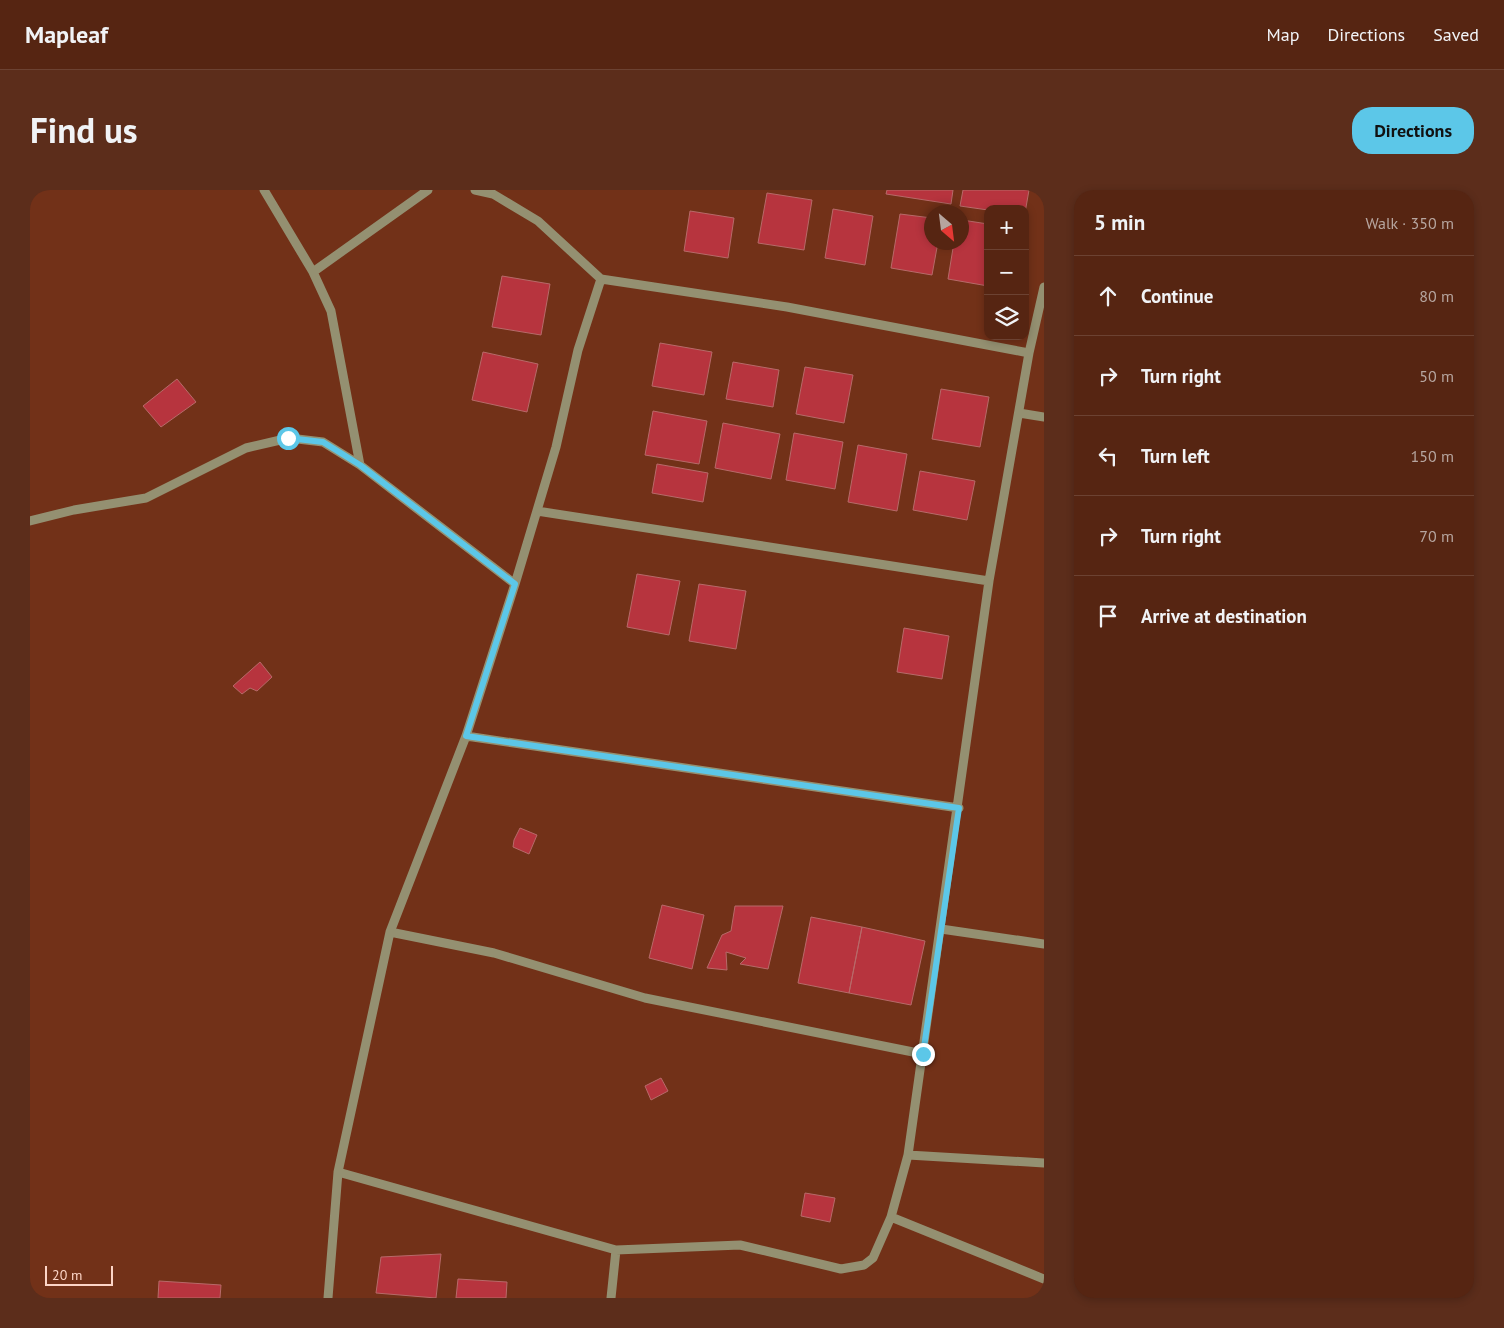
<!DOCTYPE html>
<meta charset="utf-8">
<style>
body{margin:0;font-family:"PT Sans",sans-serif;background:#5c2d1b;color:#f1f3f6}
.controls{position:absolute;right:15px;top:15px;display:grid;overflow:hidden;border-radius:10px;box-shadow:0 2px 8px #0003}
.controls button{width:45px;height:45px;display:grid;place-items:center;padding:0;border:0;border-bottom:1px solid #6c4232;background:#562512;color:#f1f3f6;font:25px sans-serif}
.compass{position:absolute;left:894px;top:15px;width:45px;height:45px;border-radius:50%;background:#562512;box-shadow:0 2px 8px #0003;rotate:152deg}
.scale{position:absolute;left:15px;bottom:12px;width:68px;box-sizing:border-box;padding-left:5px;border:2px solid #fcd4c6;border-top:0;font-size:14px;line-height:18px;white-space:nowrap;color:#fcd4c6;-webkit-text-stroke:4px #723118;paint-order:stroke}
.stop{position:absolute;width:15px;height:15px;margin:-11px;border:4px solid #5cc7e8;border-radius:50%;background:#fff}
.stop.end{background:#5cc7e8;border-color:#fff;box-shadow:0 1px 5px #0008}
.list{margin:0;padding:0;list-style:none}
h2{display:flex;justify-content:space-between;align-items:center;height:65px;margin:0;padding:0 20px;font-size:21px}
h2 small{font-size:16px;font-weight:400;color:#b6a59f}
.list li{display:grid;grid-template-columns:32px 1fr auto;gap:15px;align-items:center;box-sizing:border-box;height:80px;padding:0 20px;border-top:1px solid #6c4232}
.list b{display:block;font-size:19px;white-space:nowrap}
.list em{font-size:16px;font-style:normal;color:#b6a59f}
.icon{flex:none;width:28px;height:28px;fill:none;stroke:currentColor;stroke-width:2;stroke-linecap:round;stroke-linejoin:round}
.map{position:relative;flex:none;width:1014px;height:1108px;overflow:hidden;border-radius:20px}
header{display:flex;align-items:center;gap:30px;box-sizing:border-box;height:70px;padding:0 25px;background:#562512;border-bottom:1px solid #6c4232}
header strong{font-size:24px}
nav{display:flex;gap:28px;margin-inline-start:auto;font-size:18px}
.intro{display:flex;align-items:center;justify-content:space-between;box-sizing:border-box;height:120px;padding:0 30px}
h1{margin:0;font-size:35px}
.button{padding:12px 22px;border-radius:20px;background:#5cc7e8;color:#111;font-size:18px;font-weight:700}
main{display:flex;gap:30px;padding:0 30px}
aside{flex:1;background:#562512;border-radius:20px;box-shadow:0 2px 8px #0003}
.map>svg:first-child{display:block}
.building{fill:#b7343e;stroke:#b76a69}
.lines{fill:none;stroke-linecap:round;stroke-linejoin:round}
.minor{stroke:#949071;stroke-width:9}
.route{stroke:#5cc7e8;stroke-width:6}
</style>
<header>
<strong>Mapleaf</strong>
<nav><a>Map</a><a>Directions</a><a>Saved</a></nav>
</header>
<div class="intro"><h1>Find us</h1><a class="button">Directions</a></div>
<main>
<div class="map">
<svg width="1014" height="1108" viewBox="0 0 1014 1108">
<rect width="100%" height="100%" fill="#723118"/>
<!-- building -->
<path class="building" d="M857,0H923L921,14L856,4Z
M933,0H999L995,23V19L958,20L930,16Z
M737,3L782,10L774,60L728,53Z
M803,19L843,26L835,75L795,68Z
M660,21L704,28L698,68L654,61Z
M870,24L902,28V52H908L902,85L861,78Z
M932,30L958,34V96L918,89L924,52H932Z
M472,86L520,94L511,145L462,137Z
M630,153L682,162L674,205L622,196Z
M453,162L508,174L497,222L442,210Z
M703,172L749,180L743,217L696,209Z
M775,177L823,185L814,233L766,224Z
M147,189L166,212L131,237L113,216Z
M911,199L959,207L950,257L902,249Z
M623,221L677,231L669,274L615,265Z
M693,233L750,244L741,289L685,278Z
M764,243L813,252L805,299L756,290Z
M828,255L877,264L867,321L818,312Z
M627,274L678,283L673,312L622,303Z
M890,281L945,291L937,330L883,320Z
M607,384L650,391L639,445L597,437Z
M669,394L716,401L706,459L659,451Z
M874,438L919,446L912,489L867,482Z
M230,472L242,487L227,501L220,498L212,504L203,496Z
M490,638L507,645L499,664L483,657L484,650Z
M632,715L674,725L662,779L619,768Z
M705,716H753L738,779L710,774L716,768L696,762L697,780L677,778L692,745L701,741Z
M781,727L832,737L819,803L768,793Z
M832,737L895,751L881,815L819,803Z
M631,888L638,901L621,910L615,896Z
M775,1003L805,1008L800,1032L771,1026Z
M411,1064L406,1108L346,1103L351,1067Z
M428,1089L477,1092L476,1108H426Z
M129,1091L191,1095L190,1108H128Z"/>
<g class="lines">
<!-- minor -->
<path class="minor" d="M234,0L283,82L301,121L330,275
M445,0L463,4L508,31L571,89L757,117L999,163
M283,82L398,0
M1014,97L999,163L959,391L878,965L861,1027L1014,1089
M989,223L1014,227
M507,321L959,391
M0,331L44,320L116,308L216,258L259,248L293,252L330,275L485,394
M436,546L929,618
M911,739L1014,754
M360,742L464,763L615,808L893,864
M878,965L1014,973
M308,982L586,1060L710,1055L811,1079L834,1075L843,1068L861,1027
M298,1108L308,982L360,742L436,546L485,394L526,257L548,160L571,89
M581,1108L586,1060"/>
</g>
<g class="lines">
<!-- route -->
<path class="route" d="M258,248L293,252L330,275L485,394L436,546L929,618L893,864"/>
</g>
</svg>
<div class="controls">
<button>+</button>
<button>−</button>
<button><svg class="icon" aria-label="layers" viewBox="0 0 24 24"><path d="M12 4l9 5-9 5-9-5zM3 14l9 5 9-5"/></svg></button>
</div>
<svg class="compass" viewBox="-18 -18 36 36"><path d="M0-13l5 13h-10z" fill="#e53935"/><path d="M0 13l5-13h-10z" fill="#b6a59f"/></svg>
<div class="scale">20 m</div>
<div class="stop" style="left:258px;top:248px"></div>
<div class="stop end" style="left:893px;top:864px"></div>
</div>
<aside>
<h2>5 min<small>Walk · 350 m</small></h2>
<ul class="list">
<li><svg class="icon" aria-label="ahead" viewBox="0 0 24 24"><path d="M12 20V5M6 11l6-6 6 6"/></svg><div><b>Continue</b></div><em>80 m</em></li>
<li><svg class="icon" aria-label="right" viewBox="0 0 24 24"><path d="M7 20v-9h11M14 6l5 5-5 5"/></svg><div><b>Turn right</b></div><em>50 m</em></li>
<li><svg class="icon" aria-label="left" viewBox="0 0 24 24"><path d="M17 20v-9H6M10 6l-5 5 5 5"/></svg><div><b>Turn left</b></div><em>150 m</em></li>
<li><svg class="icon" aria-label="right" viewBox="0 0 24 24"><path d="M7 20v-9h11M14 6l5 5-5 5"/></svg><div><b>Turn right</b></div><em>70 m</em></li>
<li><svg class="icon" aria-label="arrive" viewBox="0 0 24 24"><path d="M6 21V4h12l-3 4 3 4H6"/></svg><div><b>Arrive at destination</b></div></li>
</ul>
</aside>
</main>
